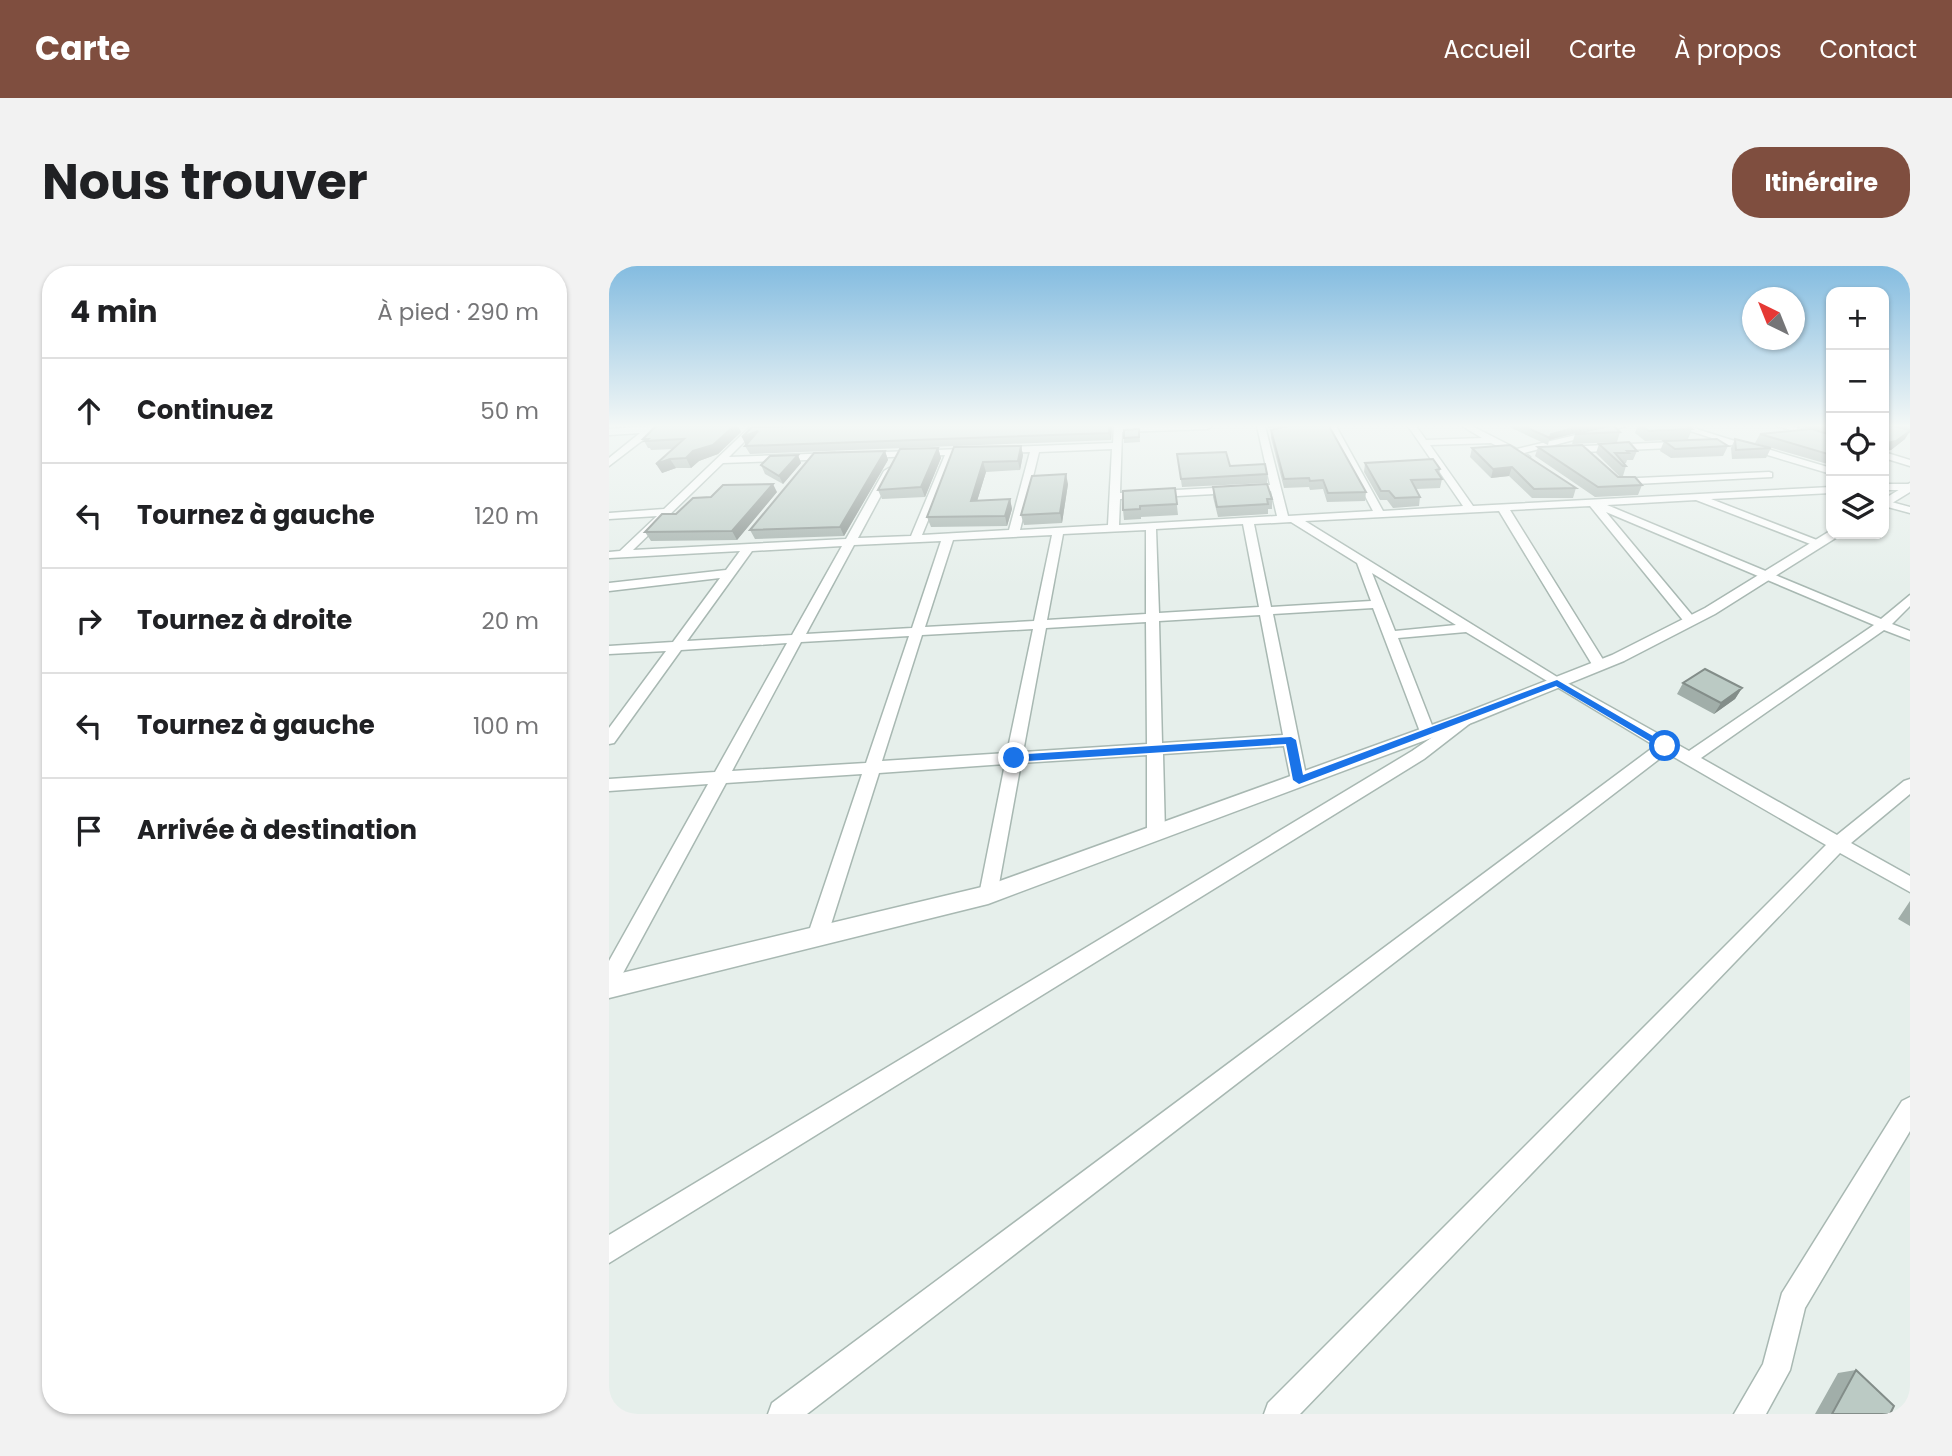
<!DOCTYPE html>
<html lang="fr">
<meta charset="utf-8">
<style>
body{margin:0;font-family:Poppins,sans-serif;background:#f2f2f2;color:#202124}
.controls{position:absolute;right:21px;top:21px;display:grid;overflow:hidden;border-radius:14px;box-shadow:0 2px 5px #0004}
.controls button{width:63px;height:63px;display:grid;place-items:center;padding:0;border:0;border-bottom:2px solid #e0e0e0;background:#fff;color:#202124;font:35px sans-serif}
.compass{position:absolute;left:1133px;top:21px;width:63px;height:63px;border-radius:50%;background:#fff;box-shadow:0 2px 5px #0004;rotate:317deg}
.stop{position:absolute;width:21px;height:21px;margin:-16px;border:5px solid #1a73e8;border-radius:50%;background:#fff}
.stop.end{background:#1a73e8;border-color:#fff;box-shadow:0 2px 7px #0008}
.list{margin:0;padding:0;list-style:none}
h2{display:flex;justify-content:space-between;align-items:center;height:91px;margin:0;padding:0 28px;font-size:30px}
h2 small{font-size:23px;font-weight:400;color:#757577}
.list li{display:grid;grid-template-columns:46px 1fr auto;gap:21px;align-items:center;box-sizing:border-box;height:105px;padding:0 28px;border-top:2px solid #e0e0e0}
.list b{display:block;font-size:26px;white-space:nowrap}
.list em{font-size:23px;font-style:normal;color:#757577}
.icon{flex:none;width:38px;height:38px;fill:none;stroke:currentColor;stroke-width:2;stroke-linecap:round;stroke-linejoin:round}
.map{position:relative;flex:none;width:1301px;height:1148px;overflow:hidden;border-radius:28px}
header{display:flex;align-items:center;gap:42px;box-sizing:border-box;height:98px;padding:0 35px;background:#7f4e3f;color:#fff}
header strong{font-size:33px}
nav{display:flex;gap:38px;margin-inline-start:auto;font-size:24px}
.intro{display:flex;align-items:center;justify-content:space-between;box-sizing:border-box;height:168px;padding:0 42px}
h1{margin:0;font-size:49px}
.button{padding:18px 32px;border-radius:28px;background:#7f4e3f;color:#fff;font-size:24px;font-weight:700}
main{display:flex;gap:42px;padding:0 42px}
aside{flex:1;background:#fff;border-radius:28px;box-shadow:0 2px 5px #0004}
.map>svg:first-child{display:block}
.lines{fill:none;stroke-linecap:round;stroke-linejoin:round}
.minor-casing{stroke:#a8b8b2;stroke-width:3}
.tertiary-casing{stroke:#a8b8b2;stroke-width:3}
.minor{fill:#fff;fill-rule:evenodd}
.tertiary{fill:#fff;fill-rule:evenodd}
.wall{fill:#a1aea9}
.shaded-wall{fill:#838d89}
.building{fill:#bbcac4;stroke:#838d89;stroke-width:2}
.route{fill:#1a73e8}
</style>
<header>
<strong>Carte</strong>
<nav><a>Accueil</a><a>Carte</a><a>À propos</a><a>Contact</a></nav>
</header>
<div class="intro"><h1>Nous trouver</h1><a class="button">Itinéraire</a></div>
<main>
<aside>
<h2>4 min<small>À pied · 290 m</small></h2>
<ul class="list">
<li><svg class="icon" aria-label="ahead" viewBox="0 0 24 24"><path d="M12 20V5M6 11l6-6 6 6"/></svg><div><b>Continuez</b></div><em>50 m</em></li>
<li><svg class="icon" aria-label="left" viewBox="0 0 24 24"><path d="M17 20v-9H6M10 6l-5 5 5 5"/></svg><div><b>Tournez à gauche</b></div><em>120 m</em></li>
<li><svg class="icon" aria-label="right" viewBox="0 0 24 24"><path d="M7 20v-9h11M14 6l5 5-5 5"/></svg><div><b>Tournez à droite</b></div><em>20 m</em></li>
<li><svg class="icon" aria-label="left" viewBox="0 0 24 24"><path d="M17 20v-9H6M10 6l-5 5 5 5"/></svg><div><b>Tournez à gauche</b></div><em>100 m</em></li>
<li><svg class="icon" aria-label="arrive" viewBox="0 0 24 24"><path d="M6 21V4h12l-3 4 3 4H6"/></svg><div><b>Arrivée à destination</b></div></li>
</ul>
</aside>
<div class="map">
<svg width="1301" height="1148" viewBox="0 0 1301 1148">
<rect width="100%" height="100%" fill="#e6efeb"/>
<g class="lines">
<!-- minor casing -->
<g class="minor-casing">
<path id="minor" d="M42,160L70,163L43,167L0,200V192L31,167L0,169V163Z
M142,160H151L120,191L226,187L231,190L226,193L114,197L24,284L237,273L275,205L280,202L285,205L249,272L302,270L336,189L254,192L249,189L251,187L504,177L505,160H603L599,163L513,166L511,227L661,219L648,160H656L679,250L764,245L719,160H727L774,245L854,240L799,160H807L817,174L873,172L853,160H863L908,183L1005,160H1018L915,187L921,191L916,194L882,177L821,179L864,240L1222,221V227L1102,233L1213,276L1215,278L1209,281L1087,234L998,239L1272,353L1301,329V340L1283,358L1301,365V374L1275,364L1092,492L1228,569L1295,515L1301,513V528L1242,577L1301,610V626L1231,587L691,1148H655L659,1137L1217,579L1058,487L198,1148H159L163,1137L1046,480L857,366L789,372L826,467L818,472L813,471L764,342L664,348L698,514L696,518H684L682,514L675,480L554,488L556,567L553,572H541L538,567V489L412,497L388,629L386,634L379,637L372,634L370,629L396,498L270,507L218,671L215,677L208,679L201,677L198,671L253,508L117,517L7,720L0,723V695L99,518L0,525V513L106,506L178,377L72,384L5,477L0,478V462L57,385L0,388V380L64,376L111,312L0,325V317L117,304L131,285L0,292V286L11,285L48,250L0,253V247L55,243ZM503,183L499,259L411,264L430,186ZM421,186L400,264L313,269L346,189ZM662,225L668,250L510,259L511,233ZM981,240L1077,358L1082,359L1088,355L997,246L1265,359L1080,485L953,414L696,255L890,245L984,400L991,404L998,400L901,244ZM682,256L748,297L762,335L662,341L645,258ZM634,258L650,341L550,347L547,263ZM537,264V348L438,354L454,268ZM443,269L425,355L316,361L344,274ZM332,275L303,362L197,368L245,279ZM233,280L183,369L78,375L143,285ZM763,307L847,359L786,365ZM651,349L674,469L553,477L550,355ZM537,356L538,478L414,486L437,362ZM424,363L398,487L273,495L313,369ZM300,370L257,497L123,505L192,376Z
M1066,160H1078L1129,176L1124,179L954,187L949,184L954,181L1109,174Z
M1169,160H1181L1222,171V177Z
M1138,177L1222,202V208L1135,182V178Z
M1275,186L1301,194V200L1275,192Z
M1160,206L1163,207V211L1007,219L1002,216L1007,213Z
M1275,218H1301V224H1275Z
M1275,234L1301,241V247L1275,240Z
M859,447L866,452L864,455L815,493L0,997V969L803,485Z
M1301,831V865L1196,1042L1181,1104L1157,1148H1125L1154,1098L1173,1027L1293,835Z"/>
</g>
<!-- tertiary casing -->
<g class="tertiary-casing">
<path id="tertiary" d="M1301,217V226L1275,242V233Z
M1221,265L1222,268H1233L1106,348L1015,395L865,456L379,638L0,732V710L377,620L853,448L1003,389L1096,342Z"/>
</g>
<!-- minor -->
<use href="#minor" class="minor"/>
<!-- tertiary -->
<use href="#tertiary" class="tertiary"/>
</g>
<!-- wall -->
<path class="wall" d="M63,160H129L132,166L109,188L90,195L82,202H67L53,207L64,183L42,184L41,182H39L34,173Z
M503,160L502,174L141,188L136,180L138,178L137,179L133,171Z
M657,160H695L757,226L756,235L718,236L714,223L701,224L700,221L675,222L662,172V164L677,160L659,162Z
M898,160H994L940,174L939,179Z
M1028,160H1078L1083,163L1079,173L1036,175L1026,167Z
M1188,160H1222V199L1146,177L1151,168L1200,163Z
M1275,160H1301V163L1292,162L1296,173L1282,184L1275,185Z
M530,163L531,176L515,177V172Z
M1011,166L1008,176L963,178L966,168Z
M1126,173L1162,182L1157,192L1123,193L1122,182Z
M1055,175L1119,180L1114,190L1062,192L1051,185Z
M990,178L1028,185L1024,194H1018L1017,197H1015L1017,200L1014,210H1010L987,187Z
M412,180L414,189L411,204L377,206L368,235L401,233L403,243L398,260L322,261L318,251L345,181Z
M929,181L1009,211L1033,219L1029,229L986,231L926,190Z
M329,182L332,192L316,231L273,233L269,224Z
M863,182L967,222L964,232H923L900,210L882,212L861,191Z
M276,185L279,194L235,270L146,273L141,264Z
M568,188L658,208V217L573,221Z
M189,189L192,197L174,218L156,208L152,199Z
M756,197L831,203L830,209L833,213L831,222L807,223L811,231L810,240L784,242L778,234H771L755,206Z
M459,218L453,257L415,259L412,249Z
M604,221L663,233V243H659V248L609,251L604,231Z
M566,222L569,249L532,251V253L515,254L514,244Z
M168,226L128,274L42,275L36,266L67,248L102,231Z
M1074,417L1133,422L1126,433L1105,448L1068,428Z
M1301,635V660L1289,653Z
M1247,1104L1281,1148H1206L1229,1107Z"/>
<!-- shaded-wall -->
<path class="shaded-wall" d="M125,160H129L132,166L109,188L90,195L82,202L77,192L84,185Z
M501,160H503L502,174L500,167Z
M659,160H679L659,162Z
M973,160H994L940,174L942,168Z
M149,165L153,173L137,179L133,171Z
M1301,165L1296,173L1282,184L1275,185V182L1278,177Z
M412,180L414,189L411,204L409,195Z
M329,182L332,192L316,231L312,221Z
M276,185L279,194L235,270L231,261Z
M189,189L192,197L174,218L170,210Z
M61,193L67,202L53,207L47,198Z
M374,196L377,206L365,245L362,235Z
M903,201L900,210L882,212L884,203Z
M457,208L459,218L453,257L451,247Z
M164,218L168,226L128,274L123,265Z
M401,233L403,243L398,260L396,250Z
M1133,422L1126,433L1105,448L1112,437Z"/>
<!-- building -->
<path class="building" d="M47,160H125L104,179L84,185L77,192L61,193L47,198L75,173L36,175L39,173H34Z
M182,160H501L500,167L136,180L149,165L133,171L143,161Z
M678,160H720L757,226L719,227L714,214L701,215L700,212L675,213L662,164Z
M914,160H973L942,168L941,172Z
M999,160H1005L1011,166L966,168Z
M1032,160H1078L1083,163L1040,165Z
M1275,160H1285L1301,164V165L1287,175L1278,177L1275,176Z
M530,163V171L515,172V164Z
M1203,163L1222,169V189L1151,168Z
M1108,173L1119,180L1066,183L1055,175Z
M1126,173L1162,182L1127,184Z
M1020,176L1028,185H1018L1020,187H1006L1017,200H1014L990,178Z
M901,179L967,222L925,223L903,201L884,203L863,182Z
M973,179L1009,211H1026L1033,219L989,221L929,181Z
M412,180L409,195L374,196L362,235L401,233L396,250L318,251L345,181Z
M329,182L312,221L269,224L291,183Z
M276,185L231,261L141,264L205,187Z
M617,186L621,200L656,198L658,208L572,213L568,188Z
M189,189L170,210L152,199L161,190Z
M824,193L831,203L827,204L833,213L802,214L811,231L786,232L780,225H772L756,197Z
M457,208L451,247L412,249L423,210Z
M164,218L123,265L36,266L53,248H67L84,232L102,231L114,219Z
M658,218L663,233H658L659,238L608,241L604,221Z
M566,222L568,238L531,240V243L514,244V225Z
M1096,403L1133,422L1112,437L1074,417Z
M1247,1104L1285,1140L1281,1148H1223Z"/>
<!-- sky -->
<linearGradient id="sky" x2="0" y2="1"><stop stop-color="#84bce0"/><stop offset="0.5" stop-color="#f4f8f6"/><stop offset="1" stop-color="#f4f8f6" stop-opacity="0"/></linearGradient>
<rect width="1301" height="320" fill="url(#sky)"/>
<!-- route -->
<path class="route" d="M948,414L1061,480L1052,482L947,420L690,518L684,514L677,478L405,496L400,492L405,489L682,471L687,474L694,509Z"/>
</svg>
<div class="controls">
<button>+</button>
<button>−</button>
<button><svg class="icon" aria-label="locate" viewBox="0 0 24 24"><circle cx="12" cy="12" r="6"/><path d="M12 2v4M12 18v4M2 12h4M18 12h4"/></svg></button>
<button><svg class="icon" aria-label="layers" viewBox="0 0 24 24"><path d="M12 4l9 5-9 5-9-5zM3 14l9 5 9-5"/></svg></button>
</div>
<svg class="compass" viewBox="-18 -18 36 36"><path d="M0-13l5 13h-10z" fill="#e53935"/><path d="M0 13l5-13h-10z" fill="#757577"/></svg>
<div class="stop" style="left:1056px;top:480px"></div>
<div class="stop end" style="left:405px;top:492px"></div>
</div>
</main>
